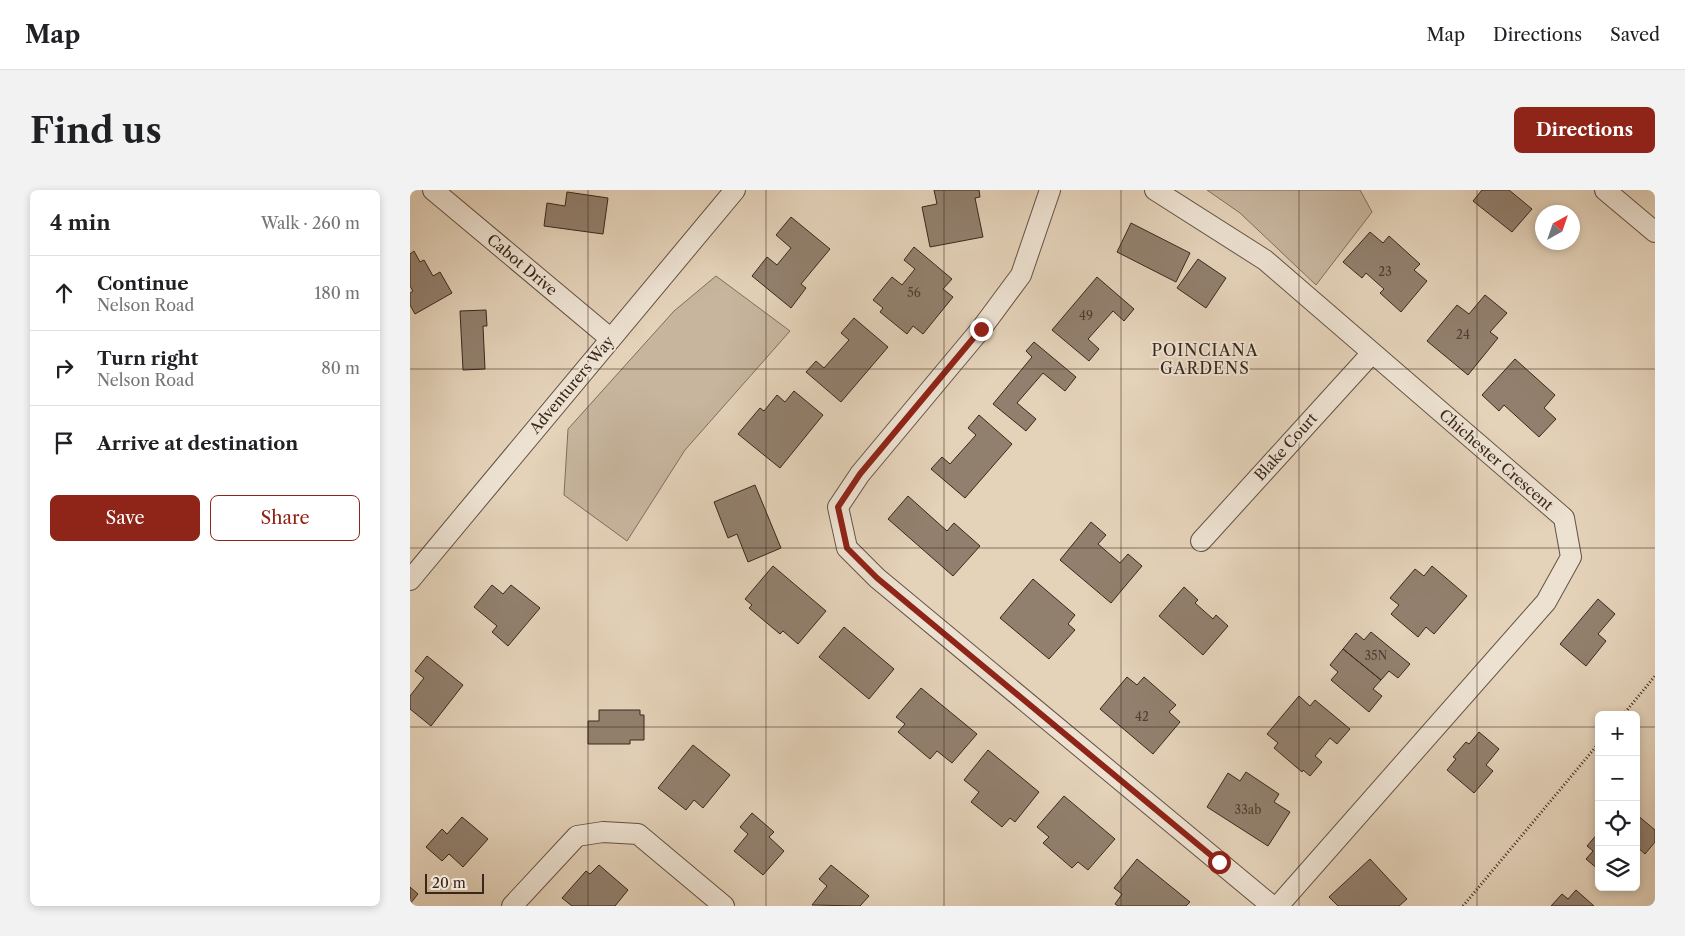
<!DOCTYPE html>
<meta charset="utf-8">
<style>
body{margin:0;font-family:"Libre Caslon Text",serif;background:#f2f2f2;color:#202124}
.controls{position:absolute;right:15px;bottom:15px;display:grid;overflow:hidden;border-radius:8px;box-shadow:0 2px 8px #0003}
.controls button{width:45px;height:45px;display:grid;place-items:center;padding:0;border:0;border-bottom:1px solid #e0e0e0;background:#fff;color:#202124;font:25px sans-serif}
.compass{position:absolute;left:1125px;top:15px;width:45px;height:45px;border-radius:50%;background:#fff;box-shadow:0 2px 8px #0003;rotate:40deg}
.scale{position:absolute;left:15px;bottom:12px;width:59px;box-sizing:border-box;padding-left:5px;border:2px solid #3a271c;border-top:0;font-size:14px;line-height:18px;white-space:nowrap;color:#3a271c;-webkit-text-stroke:4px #ede2d2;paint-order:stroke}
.stop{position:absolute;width:15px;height:15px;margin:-11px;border:4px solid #8f2418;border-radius:50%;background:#fff}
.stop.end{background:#8f2418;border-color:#fff;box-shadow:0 1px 5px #0008}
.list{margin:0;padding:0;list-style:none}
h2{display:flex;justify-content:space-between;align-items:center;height:65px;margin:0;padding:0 20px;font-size:21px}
h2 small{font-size:16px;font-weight:400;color:#757577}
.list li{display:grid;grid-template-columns:32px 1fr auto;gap:15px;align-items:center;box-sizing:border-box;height:75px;padding:0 20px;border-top:1px solid #e0e0e0}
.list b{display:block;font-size:19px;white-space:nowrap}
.list p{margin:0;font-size:16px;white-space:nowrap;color:#757577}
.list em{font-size:16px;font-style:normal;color:#757577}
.actions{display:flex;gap:10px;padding:15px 20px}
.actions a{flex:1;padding:11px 0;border:1px solid #8f2418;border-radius:8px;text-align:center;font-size:18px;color:#8f2418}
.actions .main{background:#8f2418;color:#fff}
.icon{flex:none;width:28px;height:28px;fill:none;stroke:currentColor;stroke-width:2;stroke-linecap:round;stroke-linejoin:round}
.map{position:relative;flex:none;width:1245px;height:716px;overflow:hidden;border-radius:8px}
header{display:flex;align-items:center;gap:30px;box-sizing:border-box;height:70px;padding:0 25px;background:#fff;border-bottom:1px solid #e0e0e0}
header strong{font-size:24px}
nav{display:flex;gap:28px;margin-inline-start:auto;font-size:18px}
.intro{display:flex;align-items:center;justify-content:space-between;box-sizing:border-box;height:120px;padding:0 30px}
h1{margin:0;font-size:35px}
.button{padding:12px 22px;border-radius:8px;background:#8f2418;color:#fff;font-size:18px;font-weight:700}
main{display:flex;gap:30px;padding:0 30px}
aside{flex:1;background:#fff;border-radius:8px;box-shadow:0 2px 8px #0003}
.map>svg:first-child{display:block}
.green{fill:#c7b59e;stroke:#806e5d}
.building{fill:#92806e;stroke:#3a271c}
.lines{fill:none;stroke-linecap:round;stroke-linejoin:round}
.street-casing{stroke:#645243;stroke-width:22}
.path{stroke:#3a271c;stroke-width:3;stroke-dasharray:1 2.5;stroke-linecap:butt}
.street{stroke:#ede2d2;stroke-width:20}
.route{stroke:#8f2418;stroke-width:6}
.grid{fill:none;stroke:#3a271c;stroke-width:1;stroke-opacity:0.55}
.labels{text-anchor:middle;stroke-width:4;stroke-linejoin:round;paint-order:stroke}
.number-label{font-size:12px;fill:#503d30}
.street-label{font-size:15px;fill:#3a271c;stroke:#ede2d2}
.neighbourhood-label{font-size:16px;letter-spacing:1px;fill:#3a271c;stroke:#ede2d2}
</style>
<header>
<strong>Map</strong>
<nav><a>Map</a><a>Directions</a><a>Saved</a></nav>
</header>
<div class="intro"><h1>Find us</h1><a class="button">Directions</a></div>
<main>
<aside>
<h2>4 min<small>Walk · 260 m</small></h2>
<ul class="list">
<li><svg class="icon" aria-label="ahead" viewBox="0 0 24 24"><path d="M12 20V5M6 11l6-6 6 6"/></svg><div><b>Continue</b><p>Nelson Road</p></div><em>180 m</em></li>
<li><svg class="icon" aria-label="right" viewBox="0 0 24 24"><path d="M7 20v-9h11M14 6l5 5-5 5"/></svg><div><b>Turn right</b><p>Nelson Road</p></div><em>80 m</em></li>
<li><svg class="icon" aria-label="arrive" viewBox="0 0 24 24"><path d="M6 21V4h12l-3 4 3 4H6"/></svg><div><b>Arrive at destination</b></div></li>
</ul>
<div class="actions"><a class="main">Save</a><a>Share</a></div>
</aside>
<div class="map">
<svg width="1245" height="716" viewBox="0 0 1245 716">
<rect width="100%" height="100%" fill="#e4d2b9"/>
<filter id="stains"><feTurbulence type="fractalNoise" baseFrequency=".004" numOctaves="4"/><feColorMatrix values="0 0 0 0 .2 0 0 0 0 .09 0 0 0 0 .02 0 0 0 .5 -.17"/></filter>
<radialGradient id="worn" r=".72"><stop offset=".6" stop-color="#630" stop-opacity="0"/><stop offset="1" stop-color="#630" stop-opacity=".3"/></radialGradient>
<!-- green -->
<path class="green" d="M797,0H950L962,22L906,95L830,23Z
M306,86L380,141L275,260L217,351L154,305L158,239L264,121Z"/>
<!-- building -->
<path class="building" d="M524,0H569L570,7L565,8L573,47L520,57L512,17L527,14Z
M1072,0H1099L1122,19L1102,42L1063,11Z
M157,2L198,8L193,44L134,36L137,13L155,16Z
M381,27L420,59L391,94L396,98L381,118L342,86L357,67L367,75L381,58L366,45Z
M721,33L780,63L766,92L707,62Z
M960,42L973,53L979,46L1010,74L1004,80L1017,91L991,122L970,103L974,99L956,83L952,88L933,72Z
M504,57L542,89L533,99L543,107L513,144L503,136L497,144L470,122L473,118L463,110L482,87L492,95L505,79L494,70Z
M4,61L10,72L14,70L23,86L30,82L42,103L5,124L0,115V103L3,101L0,96V64Z
M788,69L816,88L796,118L767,98Z
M687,87L724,119L714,131L703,121L678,149L689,159L679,171L642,140Z
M1075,105L1097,123L1080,142L1088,148L1058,185L1017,151L1047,115L1059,124Z
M76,120L77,136H73L75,179L53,180L50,121Z
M444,128L478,157L431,212L396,182L406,171L414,178L439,150L431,143Z
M624,152L666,187L655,201L633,183L607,213L626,229L616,241L583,214L622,167L616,161Z
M1105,169L1145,205L1134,218L1146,229L1129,247L1094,215L1089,221L1072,205Z
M384,201L413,225L370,278L328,244L350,218L354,221L367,205L375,212Z
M569,225L602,254L555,308L521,279L532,267L540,274L566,245L558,238Z
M345,295L371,358L338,372L327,344L318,348L304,312Z
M498,306L537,341L544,333L570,356L543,386L478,329Z
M681,332L696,345L688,354L710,373L718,364L732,376L701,413L650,370Z
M363,376L416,421L388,454L373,441L370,444L339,418L342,415L335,409Z
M1022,376L1057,406L1024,444L1016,437L1008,447L981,424L989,415L980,408L1005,379L1014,386Z
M623,389L665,425L658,434L665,440L639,469L590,428Z
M82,395L93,404L101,395L130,418L98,456L82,442L87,436L64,417Z
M774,397L788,410L785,413L803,429L806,425L818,436L793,465L749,426Z
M1188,409L1205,424L1188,444L1196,451L1176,476L1150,454Z
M434,437L484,479L459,509L409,467Z
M961,442L1000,474L988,488L979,481L971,490L933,459L946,443L954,450Z
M933,459L971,490L963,499L972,506L959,522L921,490L928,482L920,475Z
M17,466L53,495L21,536L0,519V506L14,488L5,481Z
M717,487L727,495L734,487L766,515L759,522L770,532L743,564L690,519Z
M511,498L567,544L542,573L527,561L520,569L488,542L495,534L486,527Z
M889,506L900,516L905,510L940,539L927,554L920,548L905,566L912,572L900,586L893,580L892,582L864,558L868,553L857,544Z
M189,520H230V525H234V550H220V554H178V531H189Z
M1069,542L1089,559L1076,575L1083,581L1064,603L1037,580L1046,569L1043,567L1056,552L1059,554Z
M283,555L320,585L293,618L284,610L276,620L248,598Z
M578,560L629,602L605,632L600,628L592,637L561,612L569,602L554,590Z
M836,582L869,604L864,612L880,622L858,656L797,617L818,583L830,591Z
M654,606L705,649L678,680L668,672L662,678L633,653L639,647L627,637Z
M342,623L364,642L359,647L374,661L353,685L324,661L338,644L330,637Z
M1226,624L1245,640V652L1235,664L1226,656Z
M52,627L78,649L53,677L39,664L32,671L16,657L32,639L37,644Z
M1189,642V680L1176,669L1183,661L1177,656Z
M727,669L780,712L776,716H708L705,714L712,704L704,698Z
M960,669L997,709L989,716H928L919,707Z
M189,675L218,700L205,716H162L152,708L176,681L180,684Z
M421,675L459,706L450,716L402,715L417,696L409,689Z
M0,697L8,704L0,714Z
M1166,700L1184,716H1141L1152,704L1158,709Z"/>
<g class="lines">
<!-- street casing -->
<g class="street-casing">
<path id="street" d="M23,0L201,149
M640,0L611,85L571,139L450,284L428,317L437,358L467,388L862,716
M745,0L855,70L1154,328L1161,367L1136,412L868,716
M1195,0L1245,42
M791,351L962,163
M0,390L325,0
M102,716L167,646L193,642L228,644L314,716"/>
</g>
<!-- path -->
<path class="path" d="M1213,525L1245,486
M1053,716L1189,553"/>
<!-- street -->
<use href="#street" class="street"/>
</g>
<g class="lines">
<!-- route -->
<path class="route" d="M571,139L450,284L428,317L437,358L467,388L809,672"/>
</g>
<!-- grid -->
<path class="grid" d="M178,0V716M356,0V716M534,0V716M711,0V716M889,0V716M1067,0V716M0,179H1245M0,358H1245M0,537H1189M1226,537H1245"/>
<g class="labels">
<!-- number labels -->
<g class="number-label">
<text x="975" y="86">23</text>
<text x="504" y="107">56</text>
<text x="676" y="130">49</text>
<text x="1053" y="149">24</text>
<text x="966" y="470">35N</text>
<text x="732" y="531">42</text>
<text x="838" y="624">33ab</text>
</g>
<!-- street labels -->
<g class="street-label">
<text transform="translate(112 75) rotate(40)" y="5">Cabot Drive</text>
<text transform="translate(162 195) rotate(-50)" y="5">Adventurers Way</text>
<text transform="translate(876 257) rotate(-48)" y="5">Blake Court</text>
<text transform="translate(1086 270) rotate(41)" y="5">Chichester Crescent</text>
</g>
<!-- neighbourhood labels -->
<g class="neighbourhood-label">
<text x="795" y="166">POINCIANA<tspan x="795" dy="18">GARDENS</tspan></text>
</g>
</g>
<rect width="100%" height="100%" filter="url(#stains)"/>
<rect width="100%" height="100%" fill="url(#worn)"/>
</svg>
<div class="controls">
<button>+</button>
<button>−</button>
<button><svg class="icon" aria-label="locate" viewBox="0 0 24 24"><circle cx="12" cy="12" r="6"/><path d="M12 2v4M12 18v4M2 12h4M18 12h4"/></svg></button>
<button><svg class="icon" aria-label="layers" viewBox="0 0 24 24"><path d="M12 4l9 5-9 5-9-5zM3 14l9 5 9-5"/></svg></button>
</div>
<svg class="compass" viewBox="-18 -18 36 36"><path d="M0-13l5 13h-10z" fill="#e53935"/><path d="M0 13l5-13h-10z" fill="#757577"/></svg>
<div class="scale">20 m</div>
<div class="stop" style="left:809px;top:672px"></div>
<div class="stop end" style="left:571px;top:139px"></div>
</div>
</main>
